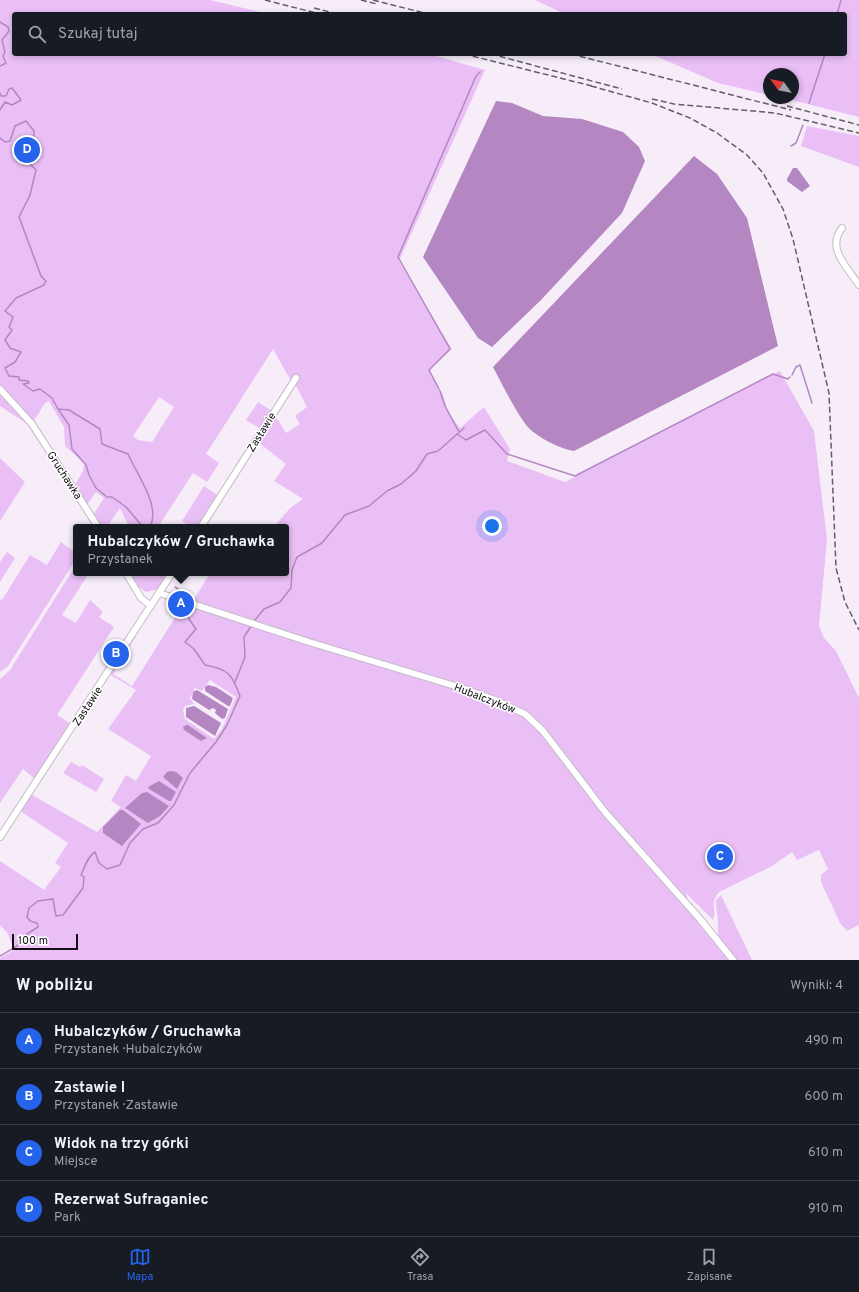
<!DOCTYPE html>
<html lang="pl">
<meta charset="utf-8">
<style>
body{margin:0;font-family:Overpass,sans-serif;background:#242831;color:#f1f3f6}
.compass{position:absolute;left:763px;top:68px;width:36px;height:36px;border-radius:50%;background:#171b24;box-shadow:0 2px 6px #0003;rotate:303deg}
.scale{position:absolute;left:12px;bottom:10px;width:66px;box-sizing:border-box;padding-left:4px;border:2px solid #131014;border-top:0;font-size:11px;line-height:14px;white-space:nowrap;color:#131014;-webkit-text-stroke:3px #fff;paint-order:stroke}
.you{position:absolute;left:492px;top:526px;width:14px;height:14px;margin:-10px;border:3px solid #fff;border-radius:50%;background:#1a73e8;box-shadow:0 0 0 6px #1a73e833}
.badge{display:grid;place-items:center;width:26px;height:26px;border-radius:50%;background:#2563eb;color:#fff;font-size:13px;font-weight:700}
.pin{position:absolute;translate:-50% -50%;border:2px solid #fff;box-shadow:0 1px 4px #0006}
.popup{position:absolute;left:73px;top:524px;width:216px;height:52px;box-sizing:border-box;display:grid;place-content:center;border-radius:4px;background:#171b24;filter:drop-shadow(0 1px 3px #0005);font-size:13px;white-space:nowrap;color:#9ea1a6}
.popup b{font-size:15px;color:#f1f3f6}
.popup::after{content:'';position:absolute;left:50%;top:100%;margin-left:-8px;border:8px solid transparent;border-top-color:#171b24}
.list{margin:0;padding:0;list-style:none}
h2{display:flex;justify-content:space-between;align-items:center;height:52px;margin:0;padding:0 16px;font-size:17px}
h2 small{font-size:13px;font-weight:400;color:#9ea1a6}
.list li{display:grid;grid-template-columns:26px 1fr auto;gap:12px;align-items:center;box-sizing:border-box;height:56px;padding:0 16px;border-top:1px solid #363941}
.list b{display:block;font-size:15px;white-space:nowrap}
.list p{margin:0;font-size:13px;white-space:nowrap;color:#9ea1a6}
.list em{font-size:13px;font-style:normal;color:#9ea1a6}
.icon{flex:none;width:22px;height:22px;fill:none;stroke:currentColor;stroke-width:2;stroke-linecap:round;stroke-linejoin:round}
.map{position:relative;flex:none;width:859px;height:960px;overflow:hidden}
.search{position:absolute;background:#171b24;box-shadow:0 2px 6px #0003;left:12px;right:12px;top:12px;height:44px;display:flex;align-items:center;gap:10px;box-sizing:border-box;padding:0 14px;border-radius:4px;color:#9ea1a6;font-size:15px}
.sheet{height:276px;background:#171b24}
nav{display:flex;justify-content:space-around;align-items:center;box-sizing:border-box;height:56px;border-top:1px solid #363941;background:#171b24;font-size:11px;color:#9ea1a6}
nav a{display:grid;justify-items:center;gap:2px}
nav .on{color:#2563eb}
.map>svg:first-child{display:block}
.green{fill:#eabff6;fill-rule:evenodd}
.water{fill:#b486c2}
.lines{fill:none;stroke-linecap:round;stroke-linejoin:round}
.stream{stroke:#b486c2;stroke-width:1.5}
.minor-casing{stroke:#c4bbc6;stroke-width:8}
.minor{stroke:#fff;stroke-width:6}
.rail{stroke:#635e64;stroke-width:1.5;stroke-dasharray:6 3;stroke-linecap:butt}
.labels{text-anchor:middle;stroke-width:3;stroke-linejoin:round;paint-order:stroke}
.street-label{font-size:11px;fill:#131014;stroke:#fff}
</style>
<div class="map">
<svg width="859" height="960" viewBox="0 0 859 960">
<rect width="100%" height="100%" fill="#f6edf9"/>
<!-- green -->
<path class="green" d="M0,0H210L268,14H14V54H429L485,70L399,261L452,349L429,370L443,395L448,412L460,428L484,407L510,449L507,461L565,482L780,371L814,431L827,539L819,626L824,638L836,651L859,698V925L847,931L840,923L821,882V875L828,869L819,850L797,860L792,852L772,866L719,892C709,904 717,908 713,920L686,893L690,913L728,960H0V958L14,950L8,934L0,925V861L44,890L61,867L55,863L68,843L20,811L32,795L97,832L121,807L111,801L126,775L136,781L151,756L108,729L136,690L109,674L134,634L136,636L113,674L132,686L178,613L174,612L181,603L270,632L272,626L193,601L210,573H286V527H274L290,508L303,499L274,481L286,464L258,442L275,415L286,433L300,424L295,416L307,407L295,384L294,376L291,381L273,349L206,454L219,463L207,482L193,473L158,527H129L120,508L107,527H101L93,515L104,498L96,492L87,505L75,485L83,471L84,463L65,446L64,427L49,401L45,403L33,422L0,386ZM159,397L174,407L152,442L138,440L133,436ZM210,680L236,697L222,729L214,739L185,719L183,710L185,706L194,704L190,698L195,688L202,691Z
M535,0H859V117L784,98H793V74H769V95L718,83L651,54H845V14H565Z
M807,126L859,136V167L801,146Z
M0,392L22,415L29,425L0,406Z
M258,402L272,411L261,429L246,420Z
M0,458L25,482L0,521Z
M204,486L217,495L197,527H191L182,521Z
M61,542L76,553V559L8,666L0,672V599L2,600L30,555L47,565Z
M7,552L15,558L0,582V562Z
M76,565V573H89L62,615L76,623L90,600L103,612L99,617L114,627L57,715L71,724L36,780L23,769L0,803V679L10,670Z
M130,573H168L169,575L159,589L146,592L139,587Z
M71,762L80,767L82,765L104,779L96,792L63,773Z
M721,895L752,960H736L718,935V922L716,904V900Z"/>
<!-- water -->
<path class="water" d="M496,101L512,103L543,116L582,119L623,132L639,147L645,161L622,213L541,300L492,347L478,338L423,257Z
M694,156L717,174L747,218L778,346L574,451C559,448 543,440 532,431C521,423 500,380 493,367Z
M793,168H797L810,186L802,192L787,181V179Z
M208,685L216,687L233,698L230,706H228L205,691V687Z
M197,690L228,709L225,718L222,719L215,713L216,710L213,708L209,710L192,699L193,692Z
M194,706L221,723L215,736L186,717V708Z
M186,725H188L207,738L201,741L184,730L183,727Z
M171,771L176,772L183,778L177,789L163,777L167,772Z
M159,781L176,792L171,801H169L149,789L148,787Z
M147,792L169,806L160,816L148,823L125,808L142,793Z
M120,810H123L141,824L122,846L103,833V827Z"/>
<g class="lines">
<!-- stream -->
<path class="stream" d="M837,14L841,0
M0,22L8,27L9,31L2,40L5,52L3,56L6,63L0,66
M0,93L1,96H6L9,89L12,88L21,100L12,105L5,102L0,110
M809,103L825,54
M0,138L5,142L10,141L15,126L26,121L34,131L33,148L27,161L36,170L30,195L19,217L41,276L46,281L44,285L16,298L5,311L13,317L9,327L12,330L5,340L10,348L21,352L15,362L5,368L9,376L19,377V380L28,381L29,383L23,384L33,391L40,389L52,398L58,409L69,410L100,429L102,444L128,454C137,475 161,506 150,527
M791,146L796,143L803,125
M792,375L796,367L800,365L812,403
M439,389L429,370L450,349L398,257L461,111L476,76L480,72
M440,391L445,406L459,432
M58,409L69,425L72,449L86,465L89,475L96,488L107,497H112L126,507L143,527
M457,434L466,440L485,430L507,454L575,476L773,374L788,379L790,377
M160,573L162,576
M175,587L192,598
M255,620L264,609L280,602L291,588L292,570L297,557L322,543L345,515L369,506L387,491L401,484L416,471L427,454L438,451L464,428
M235,682L245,657L244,637L251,626
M0,956L17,946L27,934L38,927L37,923L30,921L27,917L29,908L38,901L53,899L56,916L63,915L83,888L84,877L81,875C85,867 87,857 95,852L99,863L107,869L120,865L130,843L143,829L158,823L174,805L190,773L216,742L227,725L240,696C232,674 228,669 205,665L194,649L185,642L196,629L189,619L188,608"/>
<!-- minor casing -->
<g class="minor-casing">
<path id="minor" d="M842,228C826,248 847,267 859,285
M0,389L32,424L98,527
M201,527L296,378
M126,573L141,598L151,606
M159,593L309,642L465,689L495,700L525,714L543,731L605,812L700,919L733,960
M0,837L172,573"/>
</g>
<!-- minor -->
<use href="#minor" class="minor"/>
<!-- rail -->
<path class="rail" d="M265,0L320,14
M361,0L377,4
M373,0L428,14
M314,8L338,14
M464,54L596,87
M491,54L622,89
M571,54L791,110
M591,86L652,103L690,118L717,133L747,155L763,173L783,209L793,239L829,393L836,568L845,602L859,630
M652,99L674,104L775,113L859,133
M787,106L859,125"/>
</g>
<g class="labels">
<!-- street labels -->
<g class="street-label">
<text transform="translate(261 432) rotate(-58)" y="4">Zastawie</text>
<text transform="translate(65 475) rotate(57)" y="4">Gruchawka</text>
<text transform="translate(485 698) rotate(21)" y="4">Hubalczyków</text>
<text transform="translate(87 706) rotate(-57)" y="4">Zastawie</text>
</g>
</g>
</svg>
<svg class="compass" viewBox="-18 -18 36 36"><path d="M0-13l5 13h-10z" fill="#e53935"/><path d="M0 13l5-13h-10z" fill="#9ea1a6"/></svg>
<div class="scale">100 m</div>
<div class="you"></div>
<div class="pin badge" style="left:181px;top:604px">A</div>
<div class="popup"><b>Hubalczyków / Gruchawka</b>Przystanek</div>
<div class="pin badge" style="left:116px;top:654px">B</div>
<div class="pin badge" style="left:720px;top:857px">C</div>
<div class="pin badge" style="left:27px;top:150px">D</div>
<div class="search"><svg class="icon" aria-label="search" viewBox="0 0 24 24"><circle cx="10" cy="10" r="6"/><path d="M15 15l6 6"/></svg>Szukaj tutaj</div>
</div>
<section class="sheet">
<h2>W pobliżu<small>Wyniki: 4</small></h2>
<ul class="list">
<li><span class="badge">A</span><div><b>Hubalczyków / Gruchawka</b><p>Przystanek · Hubalczyków</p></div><em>490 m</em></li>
<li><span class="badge">B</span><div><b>Zastawie I</b><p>Przystanek · Zastawie</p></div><em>600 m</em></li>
<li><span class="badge">C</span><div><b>Widok na trzy górki</b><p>Miejsce</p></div><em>610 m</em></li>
<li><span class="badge">D</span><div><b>Rezerwat Sufraganiec</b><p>Park</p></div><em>910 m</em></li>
</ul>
</section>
<nav>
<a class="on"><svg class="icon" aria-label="map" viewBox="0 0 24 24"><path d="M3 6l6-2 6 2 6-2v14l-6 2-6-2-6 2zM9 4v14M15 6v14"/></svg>Mapa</a>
<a><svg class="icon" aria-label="directions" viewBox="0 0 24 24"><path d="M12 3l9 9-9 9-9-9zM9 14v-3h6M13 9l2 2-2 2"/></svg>Trasa</a>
<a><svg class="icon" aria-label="saved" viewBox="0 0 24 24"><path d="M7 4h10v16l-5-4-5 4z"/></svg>Zapisane</a>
</nav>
